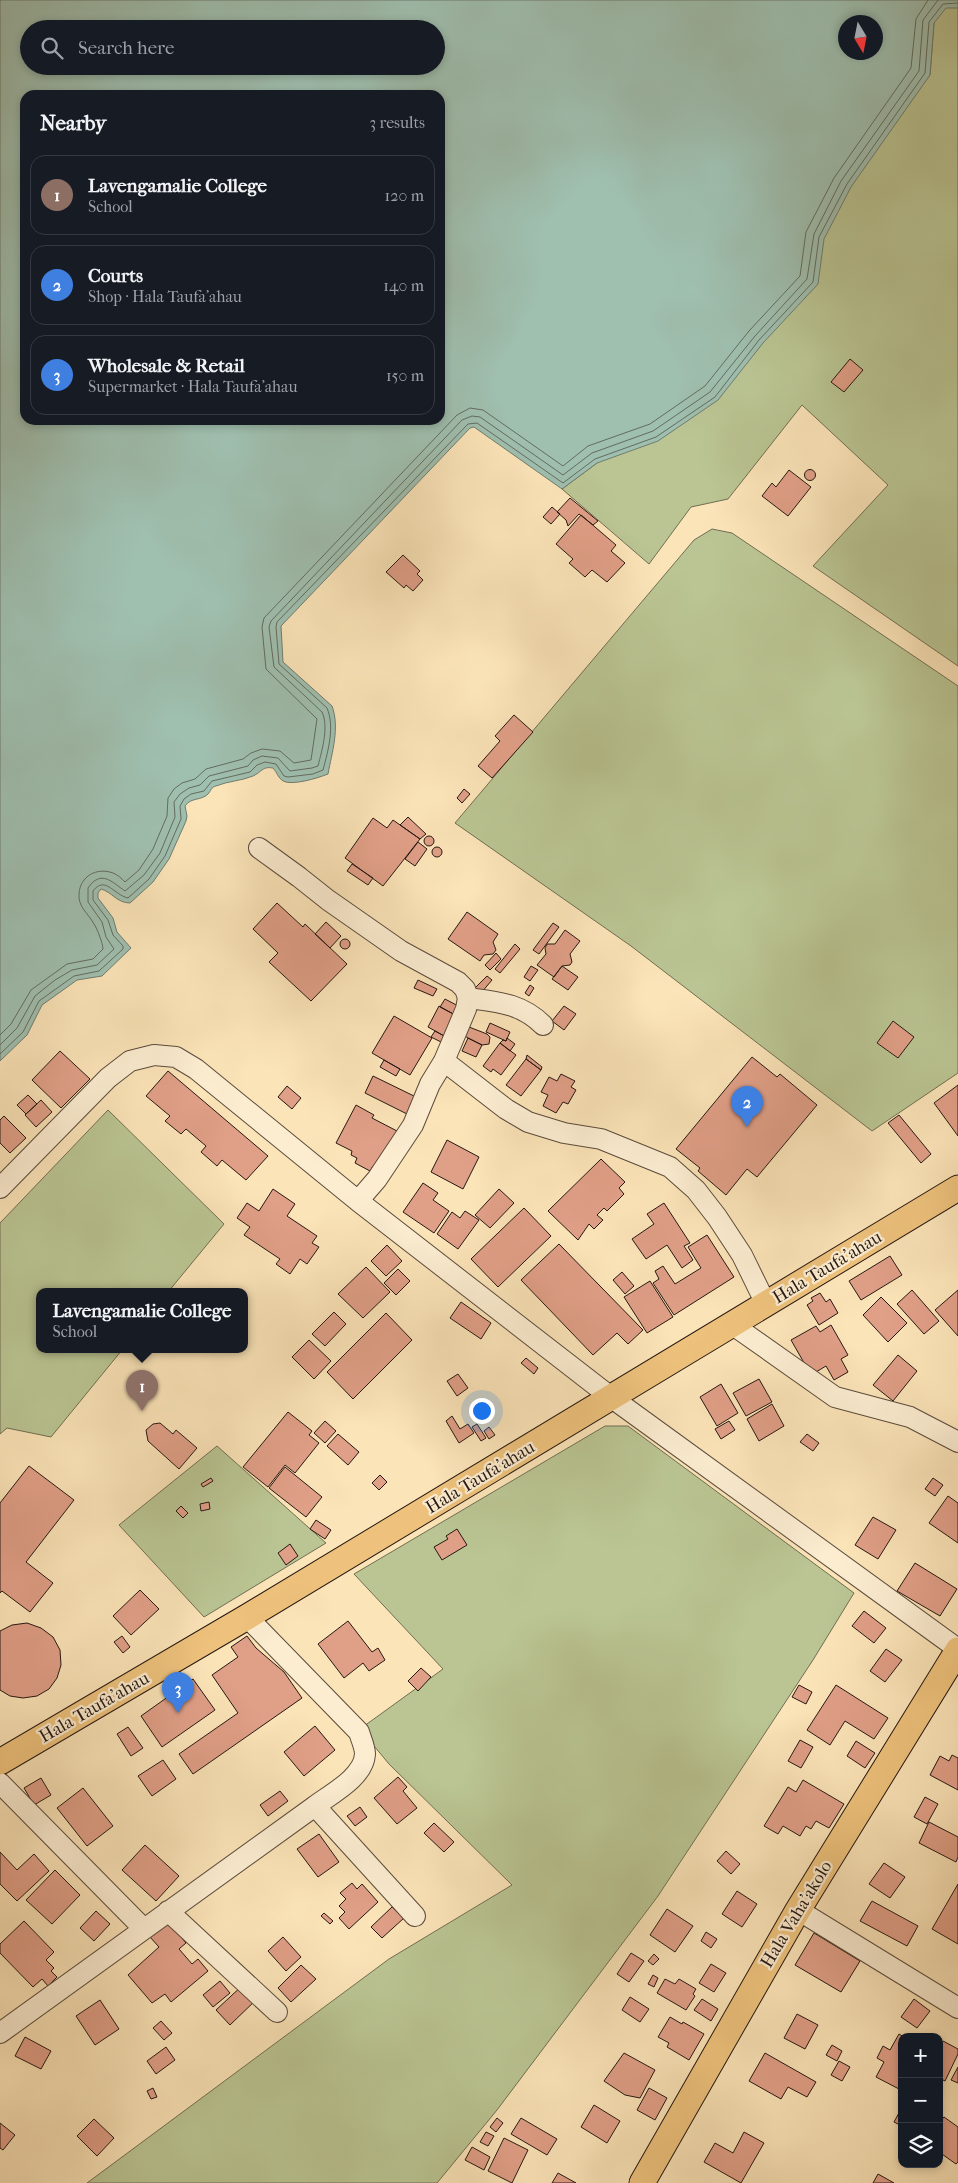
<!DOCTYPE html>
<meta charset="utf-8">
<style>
body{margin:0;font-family:"IM FELL French Canon",serif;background:#20242c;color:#f1f3f6}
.controls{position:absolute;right:15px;bottom:15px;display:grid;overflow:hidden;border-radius:10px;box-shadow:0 2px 8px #0003}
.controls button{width:45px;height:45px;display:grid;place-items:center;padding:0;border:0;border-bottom:1px solid #363941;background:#171b24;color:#f1f3f6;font:25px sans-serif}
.compass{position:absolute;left:838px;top:15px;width:45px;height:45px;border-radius:50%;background:#171b24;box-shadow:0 2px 8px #0003;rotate:170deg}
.you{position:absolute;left:481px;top:1410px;width:18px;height:18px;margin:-12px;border:4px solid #fff;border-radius:50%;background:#1a73e8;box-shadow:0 0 0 8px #1a73e833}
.badge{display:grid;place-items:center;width:32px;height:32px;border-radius:50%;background:#c59692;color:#fff;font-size:16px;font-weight:700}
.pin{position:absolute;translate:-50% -41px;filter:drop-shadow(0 1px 2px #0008)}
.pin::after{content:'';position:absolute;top:26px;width:18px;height:15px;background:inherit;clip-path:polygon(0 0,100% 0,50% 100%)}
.popup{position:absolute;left:36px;top:1288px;width:212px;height:65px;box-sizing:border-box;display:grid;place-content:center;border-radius:10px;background:#171b24;filter:drop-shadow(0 1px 4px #0005);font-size:16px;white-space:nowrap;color:#9ea1a6}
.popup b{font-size:19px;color:#f1f3f6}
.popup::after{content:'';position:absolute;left:50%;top:100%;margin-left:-10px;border:10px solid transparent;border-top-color:#171b24}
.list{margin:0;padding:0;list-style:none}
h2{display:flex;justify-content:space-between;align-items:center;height:65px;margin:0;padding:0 20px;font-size:21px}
h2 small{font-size:16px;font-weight:400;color:#9ea1a6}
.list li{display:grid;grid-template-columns:32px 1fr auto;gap:15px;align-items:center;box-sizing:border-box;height:80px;margin:0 10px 10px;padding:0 10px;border:1px solid #363941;border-radius:15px}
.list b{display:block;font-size:19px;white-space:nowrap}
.list p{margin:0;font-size:16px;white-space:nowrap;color:#9ea1a6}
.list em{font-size:16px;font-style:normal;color:#9ea1a6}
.icon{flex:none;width:28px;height:28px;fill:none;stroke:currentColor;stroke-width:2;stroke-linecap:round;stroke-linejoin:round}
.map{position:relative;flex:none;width:958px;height:2183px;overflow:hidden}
.search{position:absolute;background:#171b24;box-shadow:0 2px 8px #0003;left:20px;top:20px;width:425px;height:55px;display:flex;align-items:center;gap:12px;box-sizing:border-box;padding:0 18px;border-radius:28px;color:#9ea1a6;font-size:19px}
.panel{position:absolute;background:#171b24;box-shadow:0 2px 8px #0003;left:20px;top:90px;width:425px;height:335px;border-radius:15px}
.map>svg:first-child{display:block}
.green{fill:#bac593;stroke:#706e52}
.water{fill:#9fbfaf;stroke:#6f7c70;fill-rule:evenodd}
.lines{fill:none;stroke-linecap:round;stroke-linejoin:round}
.shore{stroke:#626c60;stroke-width:1}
.building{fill:#e09f87;stroke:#261812}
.minor-casing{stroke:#5b4b3c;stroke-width:22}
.major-casing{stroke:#261812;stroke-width:27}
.minor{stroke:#fcedd1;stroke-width:20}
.major{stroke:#eec27c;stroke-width:25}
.labels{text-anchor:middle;stroke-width:4.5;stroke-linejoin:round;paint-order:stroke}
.street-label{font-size:18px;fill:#261812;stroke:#fcedd1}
</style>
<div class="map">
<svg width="958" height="2183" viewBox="0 0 958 2183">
<rect width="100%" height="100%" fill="#fbe4b8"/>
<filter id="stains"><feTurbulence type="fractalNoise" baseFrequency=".004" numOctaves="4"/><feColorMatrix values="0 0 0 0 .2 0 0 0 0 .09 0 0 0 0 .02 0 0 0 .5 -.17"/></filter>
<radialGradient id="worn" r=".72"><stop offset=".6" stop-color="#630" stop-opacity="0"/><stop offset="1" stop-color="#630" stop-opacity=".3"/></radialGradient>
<!-- green -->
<path class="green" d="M958,0V666L813,566L888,485L802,405L728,499L691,507L649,564L562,489L597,463L930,75L934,23L933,4Z
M712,529L732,533L958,686V1073L872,1131L631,946L455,823L694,540Z
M108,1110L224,1224L168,1292H39V1350H122L51,1437L7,1428L0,1434V1223Z
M605,1426H628L854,1593L813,1660L658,1896L497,2110L437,2183H87L389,1959L512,1885L389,1764L360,1729L443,1669L354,1574Z
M217,1446L326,1543L204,1617L119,1525Z"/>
<!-- water -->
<path class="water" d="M0,0H958V8H946L934,23L930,75L851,187L824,239L818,284L763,343L718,400L658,441L597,463L562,489L474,427L470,428L281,626L283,662L332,706C340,728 332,752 328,774C318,778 292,786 283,781C278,778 277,772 273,768C262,766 262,772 253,776C241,781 228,781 216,786C211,787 211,791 208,794C201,801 191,797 185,806L187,816L186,821L169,859L153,882L130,903C117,903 112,892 101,889L98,893V898L113,918L117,932L131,948L102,976L77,980L42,1005L27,1035L0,1061ZM846,22H876V52H846ZM29,29H436V66H29ZM25,95H440V420H25Z"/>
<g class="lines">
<!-- shore -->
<path class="shore" d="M0,1035L11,1024L31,990L67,964L93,959L103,949C103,944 97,928 94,924C88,913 78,907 79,894C80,876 97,867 113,873C118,875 121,878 125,882L139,870L153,849L167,816L168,798L174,789L182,783L195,779L206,769L243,759L251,753L262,749L280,751L294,763L311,760L317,719L266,669L262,627L264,618L457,415L470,408L483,410L563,466L588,446L650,424L705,386L749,331L800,276L806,232L834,178L911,68L916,19L928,0
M0,1045L17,1028L35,996L55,980L72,970L97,965L114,949L106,937L102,922L88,902V888C101,869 112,882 125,891L144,875L160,853L175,817L174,802L180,794L189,788L200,785L209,776L248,766L253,760L262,756L278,758L290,771L312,768L318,766C322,750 329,727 322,712L274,667L269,627L271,621L462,420L472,416L480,417L563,475L592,453L653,431L710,392L755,336L807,279L814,234L841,181L919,71L923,20L938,0
M0,1054L23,1032L39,1001L74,976L99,971L123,949V946L113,935L108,920L93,900V891C105,875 114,895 128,898L149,879L165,856L181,819L180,806L184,799L191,794L204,791L212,781L250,772L257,765L265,762L276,764L284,776L288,777L313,774L323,770C328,751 335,727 327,708L279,664L276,627L277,622L468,424L477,423L563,483L595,459L656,437L715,397L759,340L813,282L819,237L847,184L925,73L929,22L943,4L958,3"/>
</g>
<!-- building -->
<path class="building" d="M850,359L863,370L844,392L831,382Z
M804.5 475a5.5 5.5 0 1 1 11 0a5.5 5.5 0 1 1-11 0Z
M789,470L811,487L788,516L762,496L772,483L776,487Z
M570,498L598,521L593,525L579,514L568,526L566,520L557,512Z
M552,507L560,514L551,524L543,517Z
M581,515L616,545L611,551L625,563L607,582L592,570L585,577L569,563L573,559L556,544Z
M403,555L420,571L417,574L423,580L413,591L406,585L404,588L386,572Z
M514,715L533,732L492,778L478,766L500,741L495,736Z
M464,789L470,794L462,803L457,798Z
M408,817L426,834L420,839L400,825Z
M373,818L387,828L393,820L420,839L383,886L345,858Z
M424 841a5 5 0 1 1 10 0a5 5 0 1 1-10 0Z
M418,842L427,849L415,866L405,859Z
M432 852a5 5 0 1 1 10 0a5 5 0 1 1-10 0Z
M352,864L373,878L368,885L347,871Z
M277,903L303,927L305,924L347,964L311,1001L269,962L278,953L253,929Z
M467,912L498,934L493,942L496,950L493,954L484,955L480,961L448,939Z
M326,922L341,936L330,948L315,934Z
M553,923L559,927L539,954L533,950Z
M565,930L580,941L570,954L572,962L570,965L562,966L554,977L537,965L546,954L545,948L547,944H555Z
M340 944a5 5 0 1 1 10 0a5 5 0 1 1-10 0Z
M515,944L520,949L500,973L495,969Z
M496,953L501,959L490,970L485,965Z
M531,966L538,970L530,981L524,977Z
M562,966L578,977L568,990L552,979Z
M487,976L492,980L481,993L475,988Z
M418,980L437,989L433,996L414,988Z
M530,985L534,988L529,996L525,993Z
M445,999L462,1008L457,1016L440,1007Z
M439,1006L457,1016L446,1037L428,1027Z
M564,1006L576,1014L564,1030L552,1021Z
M394,1016L432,1038L410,1075L372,1053Z
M893,1021L914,1037L898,1058L877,1043Z
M490,1023L510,1032L506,1041L486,1032Z
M469,1027L487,1034L490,1037L489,1044L482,1045L468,1038L465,1036L466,1029Z
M435,1031L446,1037L443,1043L431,1037Z
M468,1038L482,1045L476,1057L462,1051Z
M507,1038L515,1044L510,1051L500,1043L503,1040L506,1041Z
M500,1043L516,1055L501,1075L493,1069L491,1072L483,1066Z
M60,1051L90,1079L61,1108L32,1080Z
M527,1055L542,1067L541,1070L526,1059Z
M752,1057L777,1077L780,1074L817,1105L757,1177L747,1169L726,1195L698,1171L700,1168L676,1149Z
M526,1059L541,1070L521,1096L506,1085Z
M384,1060L400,1069L396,1076L380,1067Z
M168,1071L268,1156L246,1180L222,1160L217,1166L201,1152L206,1146L186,1129L181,1134L165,1121L170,1116L146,1096Z
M561,1074L575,1081L571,1087L576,1090L568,1104L563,1102L556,1113L543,1106L548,1095L541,1092L549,1077L557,1081Z
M373,1076L416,1097L407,1114L365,1093Z
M958,1085V1136L934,1103Z
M287,1086L301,1098L292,1109L278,1097Z
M28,1095L37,1104L26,1114L17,1105Z
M41,1100L52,1112L36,1127L25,1115Z
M356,1105L374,1115L372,1118L397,1131L377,1169L373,1166L370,1171L355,1163L357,1158L351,1155L352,1151L336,1143Z
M899,1115L931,1154L921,1163L888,1123Z
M4,1116L26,1138L10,1153L0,1143V1120Z
M447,1140L479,1157L463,1189L431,1172Z
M601,1159L625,1182L619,1188L624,1194L607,1211L604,1208L597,1215L603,1220L594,1229L589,1224L578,1240L548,1211Z
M423,1183L438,1193L433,1200L449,1211L434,1233L403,1212Z
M273,1189L295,1204L287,1216L317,1236L312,1243L319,1247L307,1264L300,1259L290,1274L276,1264L280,1259L244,1235L250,1227L237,1218L247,1203L259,1211Z
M499,1189L514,1203L490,1228L475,1215Z
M664,1203L690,1243L684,1246L693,1260L682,1268L667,1245L646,1259L632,1239L654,1224L647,1214Z
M524,1208L551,1236L498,1287L471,1259Z
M465,1211L479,1220L458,1249L437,1234L452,1212L460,1218Z
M707,1235L734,1277L674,1315L653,1283L659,1279L655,1271L663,1266L675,1284L701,1268L688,1247Z
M559,1244L643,1330L628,1344L617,1333L593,1355L521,1280Z
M387,1245L402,1261L386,1276L371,1261Z
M890,1256L902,1275L861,1300L849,1281Z
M366,1267L390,1292L363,1318L338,1294Z
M398,1269L410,1281L396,1295L384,1283Z
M622,1272L634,1286L625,1294L613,1280Z
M650,1281L673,1317L647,1333L624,1297Z
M912,1290L939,1321L924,1334L897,1304Z
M958,1290V1336L935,1310Z
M820,1293L826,1302L830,1299L838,1313L819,1325L807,1305L813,1301L811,1298Z
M881,1297L907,1323L888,1342L863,1315Z
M461,1302L491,1323L481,1339L450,1318Z
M334,1312L346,1324L325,1346L312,1334Z
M386,1313L412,1340L353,1399L327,1372Z
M831,1325L848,1355L841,1359L848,1372L834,1380L826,1366L811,1375L791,1340L816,1326L820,1332Z
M309,1340L331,1361L314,1379L292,1357Z
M898,1355L917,1371L893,1401L873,1385Z
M526,1358L538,1368L534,1374L521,1363Z
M458,1374L468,1388L457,1396L447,1381Z
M759,1379L772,1402L746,1416L733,1393Z
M721,1384L738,1413L717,1426L700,1397Z
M772,1404L784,1426L759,1441L747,1419Z
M288,1412L312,1431L309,1435L319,1443L295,1473L285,1465L268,1487L243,1467Z
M452,1416L460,1429L468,1424L474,1433L459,1443L446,1421Z
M325,1421L336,1431L325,1443L314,1433Z
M729,1421L735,1430L721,1439L715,1429Z
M160,1423L173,1434L176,1430L197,1448L179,1469L148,1441L146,1430L153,1424Z
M477,1424L486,1438L481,1441L472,1427Z
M489,1427L495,1435L489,1439L484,1431Z
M338,1434L359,1452L348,1465L327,1446Z
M807,1434L819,1443L813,1451L800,1442Z
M29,1466L74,1500L26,1562L53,1583L30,1612L2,1591L0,1593V1503Z
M285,1467L322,1497L306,1517L269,1488Z
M380,1475L387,1482L379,1490L372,1483Z
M211,1478L213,1481L203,1487L201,1484Z
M933,1478L943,1485L935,1496L925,1489Z
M948,1496L958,1503V1543L929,1523Z
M209,1502L210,1509L201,1511L200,1504Z
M181,1506L188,1513L183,1518L176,1511Z
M873,1517L896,1530L878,1559L855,1545Z
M316,1520L331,1530L325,1539L310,1529Z
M457,1529L467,1545L442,1560L434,1547L448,1539L446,1536Z
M290,1544L298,1556L286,1565L278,1553Z
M915,1563L957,1589L940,1616L897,1591Z
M140,1590L159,1609L131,1635L113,1616Z
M864,1611L886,1628L874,1643L852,1626Z
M348,1621L372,1652L378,1648L385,1660L369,1671L363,1663L344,1678L318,1644Z
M27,1623L41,1628L53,1637L60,1650L61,1665L57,1678L49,1689L37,1696L23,1698L10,1696L0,1690V1631L12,1625Z
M122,1636L130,1647L123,1653L114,1642Z
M247,1636L256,1648L284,1672L302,1698L193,1774L179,1754L238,1713L212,1675L238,1657L231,1647Z
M886,1649L902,1660L885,1682L870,1671Z
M421,1668L431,1677L418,1691L408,1681Z
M193,1679L215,1710L162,1747L141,1716Z
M799,1685L812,1692L806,1704L792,1697Z
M836,1685L888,1718L874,1739L845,1721L830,1745L807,1730Z
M315,1726L335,1750L304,1776L284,1752Z
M128,1727L143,1748L131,1756L117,1734Z
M800,1740L813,1747L801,1768L788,1761Z
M856,1741L875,1753L865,1768L847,1756Z
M952,1755L958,1758V1790L930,1775L940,1756L949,1761Z
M163,1760L176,1779L152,1796L138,1776Z
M398,1777L407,1787L403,1791L417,1808L397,1824L374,1798Z
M41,1778L51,1795L34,1805L24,1788Z
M803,1780L844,1804L829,1828L816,1821L811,1829L806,1826L800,1836L783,1826L778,1834L764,1826L788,1787L796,1792Z
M83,1788L113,1826L87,1846L57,1808Z
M280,1791L288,1801L268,1816L260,1805Z
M925,1797L938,1804L927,1824L914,1817Z
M360,1807L367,1817L355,1826L347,1816Z
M929,1822L958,1837V1857L956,1862L919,1843Z
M434,1823L454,1842L444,1852L424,1833Z
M319,1834L339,1862L318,1877L297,1849Z
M145,1845L179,1876L156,1901L122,1870Z
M726,1851L740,1864L731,1874L717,1861Z
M0,1852L17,1870L34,1854L49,1871L17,1901L0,1884Z
M884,1863L905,1877L890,1898L869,1884Z
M55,1870L80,1895L52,1924L26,1900Z
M352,1883L357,1889L362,1884L378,1902L349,1929L339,1918L345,1912L339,1906L346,1899L340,1893Z
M958,1884V1944L932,1929Z
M737,1891L757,1904L742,1927L722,1914Z
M872,1901L918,1926L907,1946L860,1921Z
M392,1907L404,1918L382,1938L371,1927Z
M667,1909L693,1926L675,1952L650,1935Z
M96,1911L110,1924L94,1941L80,1928Z
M324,1913L333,1921L330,1924L321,1916Z
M24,1921L54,1952L46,1960L54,1968L51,1971L57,1977L48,1986L42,1979L33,1987L0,1953V1944Z
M168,1921L186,1943L179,1949L192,1964L198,1959L208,1971L171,2002L165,1994L152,2003L128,1975L159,1947L150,1937Z
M706,1932L717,1939L711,1948L701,1941Z
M814,1933L860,1961L841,1992L795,1965Z
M283,1937L301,1957L286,1971L268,1951Z
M631,1953L644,1961L629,1982L617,1974Z
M654,1954L659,1959L653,1965L648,1961Z
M711,1964L726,1973L714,1992L699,1983Z
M301,1965L316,1979L291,2002L278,1988Z
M653,1975L658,1978L654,1987L648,1984Z
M665,1979L675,1984L679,1979L696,1989L693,1994L695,1996L686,2010L657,1993Z
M220,1981L230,1993L213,2007L203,1995Z
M244,1984L258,1998L230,2025L216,2010Z
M630,1997L649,2009L640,2022L622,2010Z
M702,1999L718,2009L711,2021L694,2010Z
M914,1999L930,2011L917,2028L901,2017Z
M100,2000L119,2029L95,2045L76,2016Z
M797,2014L818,2025L805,2049L784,2038Z
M670,2017L682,2024L683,2022L704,2034L689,2060L667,2047L669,2043L658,2037Z
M161,2021L172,2033L164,2040L153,2028Z
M899,2034L904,2037H902V2085L899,2089L876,2077L884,2062L877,2058L883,2046L890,2050Z
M25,2037L51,2051L41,2069L15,2056Z
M943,2041L958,2049V2054L945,2081L939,2078V2049Z
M832,2045L842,2051L837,2061L826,2055Z
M166,2047L175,2060L156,2074L147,2061Z
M624,2053L655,2070L640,2098L625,2095L604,2081Z
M765,2053L816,2082L807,2097L788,2087L781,2099L749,2081Z
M839,2061L850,2067L842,2081L831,2075Z
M958,2067V2083L951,2080Z
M153,2088L157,2097L151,2099L147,2091Z
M649,2088L667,2098L655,2120L637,2110Z
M594,2105L620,2121L607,2143L581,2127Z
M901,2109L902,2110V2126L894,2122Z
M944,2117L958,2127V2162L956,2164L939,2152V2123Z
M497,2118L503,2123L496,2132L490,2127Z
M521,2118L557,2139L547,2155L511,2134Z
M94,2119L114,2138L97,2156L77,2136Z
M0,2123L15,2135L3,2150L0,2148Z
M486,2132L494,2136L488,2146L480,2142Z
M744,2132L764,2143L741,2183L704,2162L715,2143L733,2153Z
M504,2138L528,2150L512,2183L488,2171Z
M472,2147L490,2157L484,2170L465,2160Z
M558,2173L576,2183H552Z
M878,2174L894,2183H873Z"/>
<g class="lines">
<!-- minor casing -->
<g class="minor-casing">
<path id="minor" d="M259,848L299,877L328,900L401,951L458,982L465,989L468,998L466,1009L444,1061L430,1084L413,1125L377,1179L358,1201
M468,998C497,1002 521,1003 543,1025
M444,1061L506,1109L528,1122L564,1133L601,1139L670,1167L696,1190L717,1217L742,1255L766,1304
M0,1188L108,1078L130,1061L154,1055L176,1057L196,1069L358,1201L612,1398L958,1649
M733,1325L835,1397L910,1417L958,1442
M0,1783L144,1929
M315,1806L415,1916
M798,1910L958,2008
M168,1911L277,2012
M0,2033L315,1806C331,1794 364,1777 365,1754C365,1747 361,1739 359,1732L247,1617"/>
</g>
<!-- major casing -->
<g class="major-casing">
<path id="major" d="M0,1762L247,1617L958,1188
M642,2183L798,1910L958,1650"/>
</g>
<!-- minor -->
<use href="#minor" class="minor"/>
<!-- major -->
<use href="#major" class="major"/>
</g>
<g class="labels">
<!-- street labels -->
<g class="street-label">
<text transform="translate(827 1267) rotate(-31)" y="6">Hala Taufa'ahau</text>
<text transform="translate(480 1477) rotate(-31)" y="6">Hala Taufa'ahau</text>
<text transform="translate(94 1707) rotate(-30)" y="6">Hala Taufa'ahau</text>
<text transform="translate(796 1914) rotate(-59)" y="6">Hala Vaha'akolo</text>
</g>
</g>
<rect width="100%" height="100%" filter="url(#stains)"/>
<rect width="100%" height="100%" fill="url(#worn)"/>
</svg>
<div class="controls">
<button>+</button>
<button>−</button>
<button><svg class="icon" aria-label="layers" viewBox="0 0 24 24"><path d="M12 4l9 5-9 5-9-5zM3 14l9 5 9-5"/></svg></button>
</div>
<svg class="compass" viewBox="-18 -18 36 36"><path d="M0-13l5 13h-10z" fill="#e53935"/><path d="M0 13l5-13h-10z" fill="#9ea1a6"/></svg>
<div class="you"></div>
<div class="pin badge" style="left:142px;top:1411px;background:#8d6e63">1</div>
<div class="popup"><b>Lavengamalie College</b>School</div>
<div class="pin badge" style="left:747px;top:1127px;background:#3f7fe0">2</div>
<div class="pin badge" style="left:178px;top:1713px;background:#3f7fe0">3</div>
<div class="search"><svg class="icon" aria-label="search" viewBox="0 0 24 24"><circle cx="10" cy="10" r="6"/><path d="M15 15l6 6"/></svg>Search here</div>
<section class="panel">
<h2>Nearby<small>3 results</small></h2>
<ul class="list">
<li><span class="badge" style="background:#8d6e63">1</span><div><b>Lavengamalie College</b><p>School</p></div><em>120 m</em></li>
<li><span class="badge" style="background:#3f7fe0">2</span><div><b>Courts</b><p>Shop · Hala Taufa'ahau</p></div><em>140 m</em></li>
<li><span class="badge" style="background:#3f7fe0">3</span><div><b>Wholesale &amp; Retail</b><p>Supermarket · Hala Taufa'ahau</p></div><em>150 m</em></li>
</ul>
</section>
</div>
